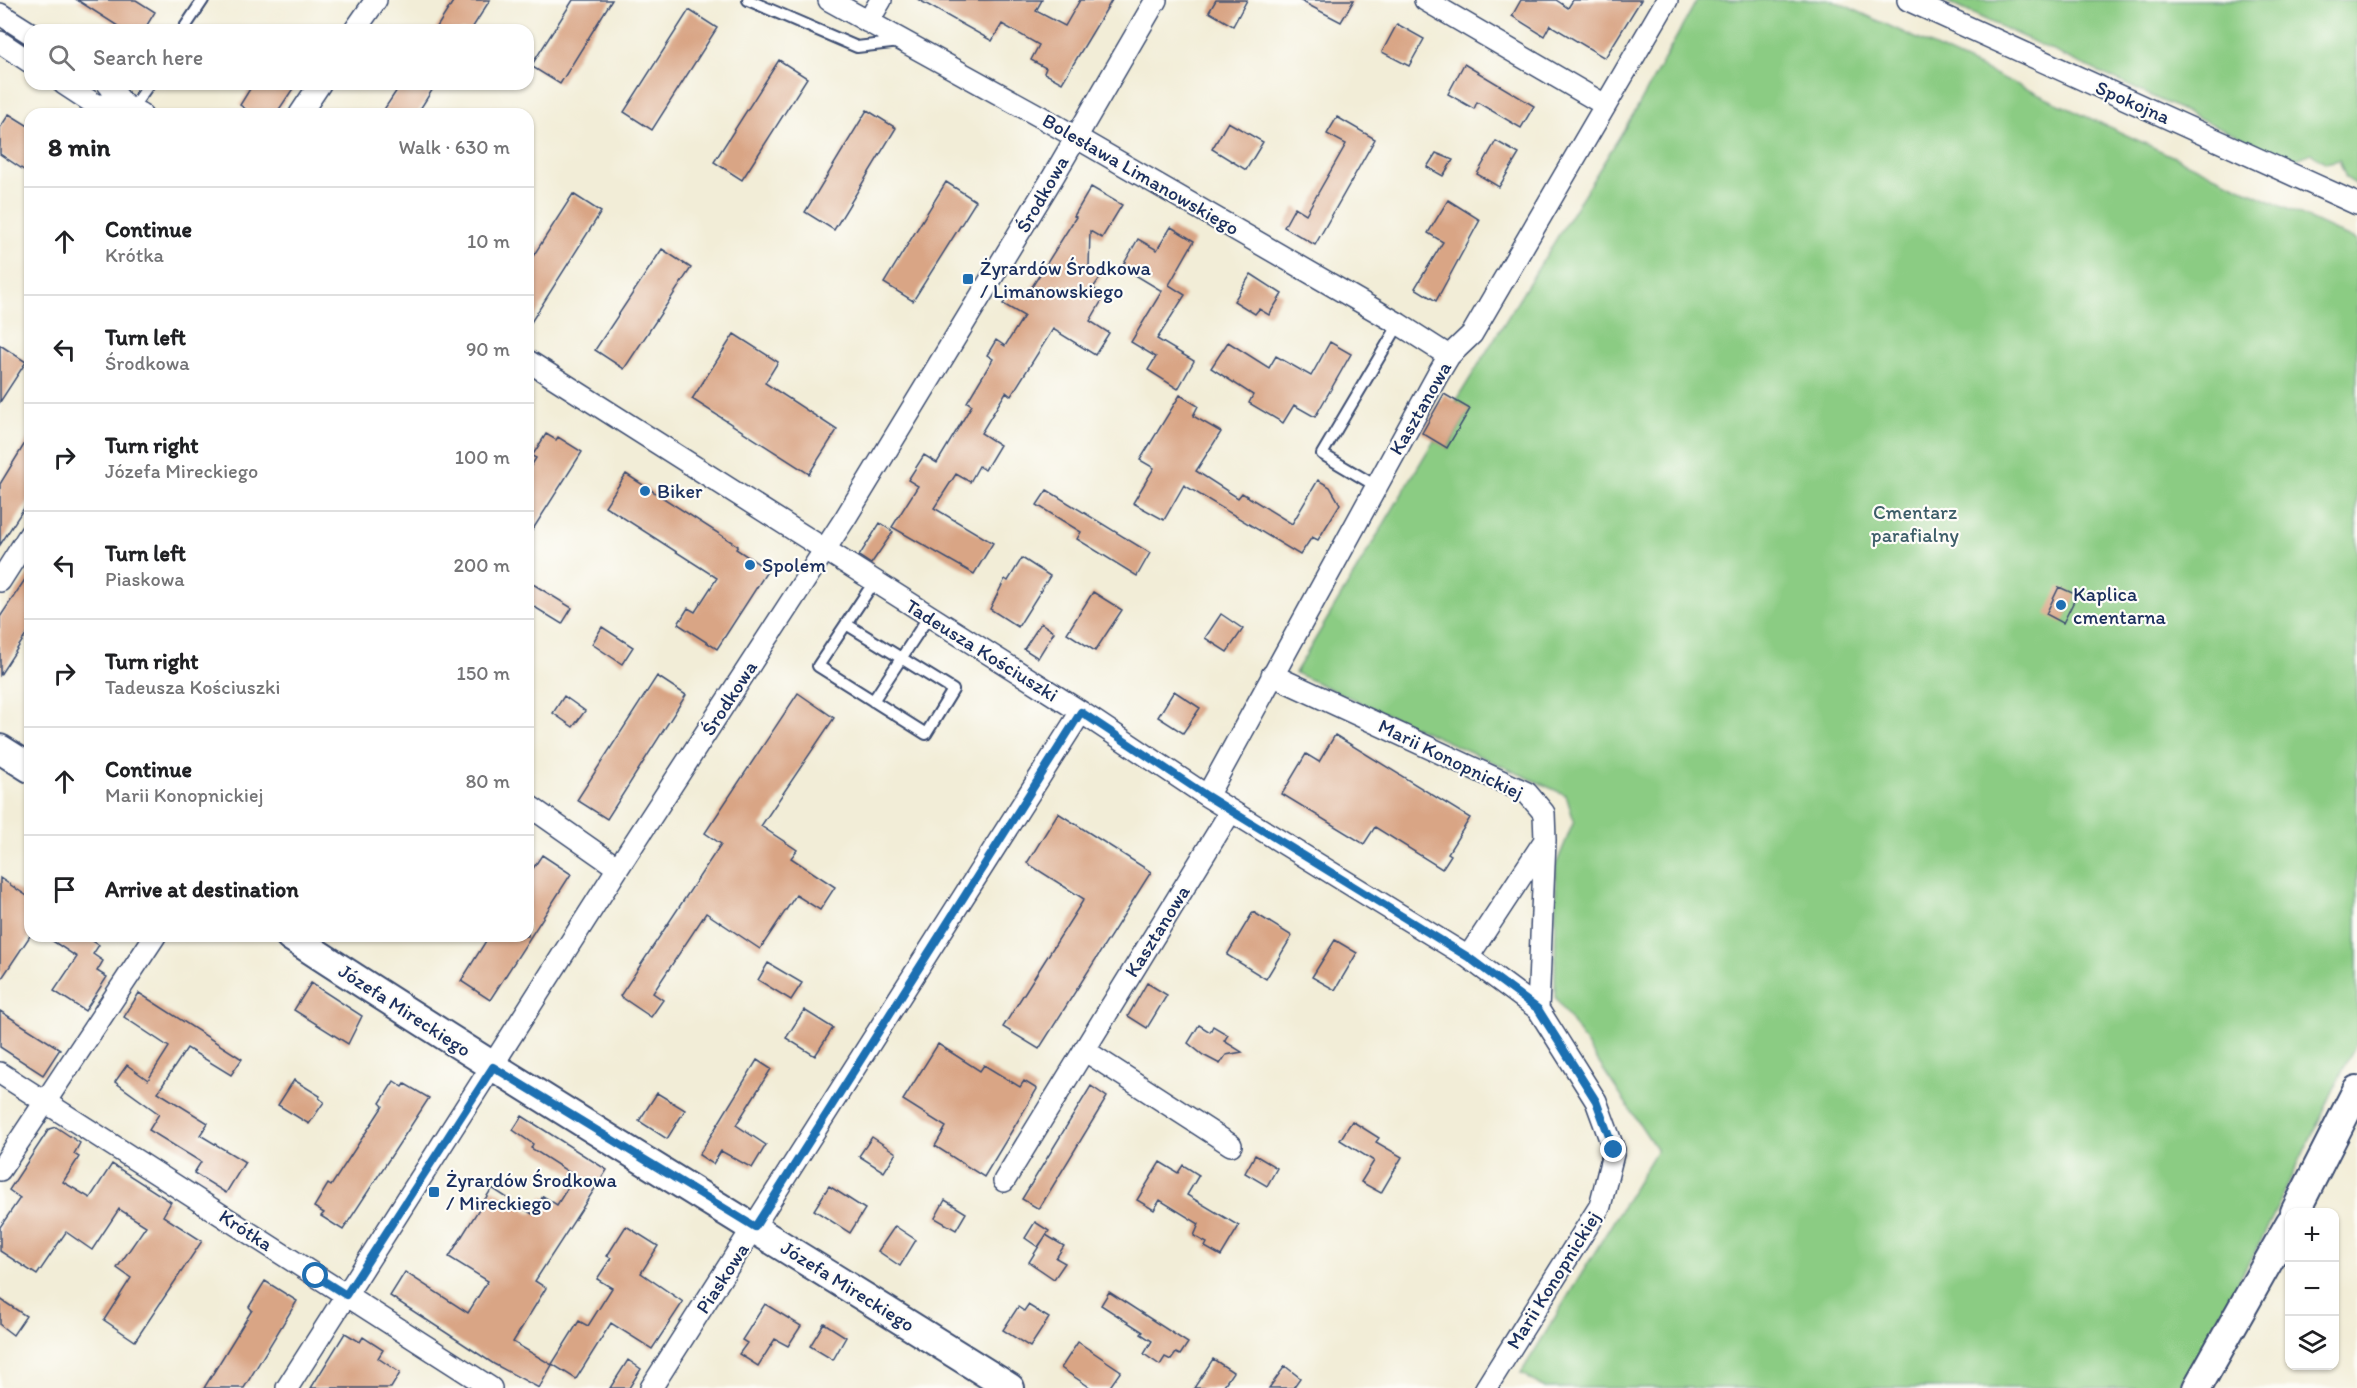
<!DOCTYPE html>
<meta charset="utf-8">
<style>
body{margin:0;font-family:Itim,sans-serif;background:#f2f2f2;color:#202124}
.controls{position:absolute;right:18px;bottom:18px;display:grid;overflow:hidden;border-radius:12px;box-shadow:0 2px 4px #0004}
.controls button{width:54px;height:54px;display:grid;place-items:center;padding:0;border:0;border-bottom:2px solid #e0e0e0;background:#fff;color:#202124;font:30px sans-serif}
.stop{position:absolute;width:18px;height:18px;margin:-14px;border:4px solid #1f6fb2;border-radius:50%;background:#fff}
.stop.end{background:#1f6fb2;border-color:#fff;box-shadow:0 2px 6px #0008}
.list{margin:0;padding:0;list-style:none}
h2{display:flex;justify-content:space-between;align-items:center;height:78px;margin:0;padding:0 24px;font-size:26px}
h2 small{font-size:20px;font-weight:400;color:#757577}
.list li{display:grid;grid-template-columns:39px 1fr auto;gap:18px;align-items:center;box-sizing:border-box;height:108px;padding:0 24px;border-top:2px solid #e0e0e0}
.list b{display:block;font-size:22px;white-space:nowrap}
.list p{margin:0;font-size:20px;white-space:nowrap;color:#757577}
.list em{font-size:20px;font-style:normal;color:#757577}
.icon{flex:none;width:33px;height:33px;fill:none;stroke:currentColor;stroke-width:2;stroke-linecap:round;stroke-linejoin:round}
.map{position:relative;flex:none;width:2357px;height:1388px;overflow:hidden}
.search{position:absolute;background:#fff;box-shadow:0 2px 4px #0004;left:24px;top:24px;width:510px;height:66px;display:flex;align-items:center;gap:15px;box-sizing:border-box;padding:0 21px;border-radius:18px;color:#757577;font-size:22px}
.panel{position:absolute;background:#fff;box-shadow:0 2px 4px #0004;left:24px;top:108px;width:510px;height:834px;border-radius:18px}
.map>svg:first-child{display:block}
.green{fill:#8bcc83;stroke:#537e70;stroke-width:1.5}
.building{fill:#d9a585}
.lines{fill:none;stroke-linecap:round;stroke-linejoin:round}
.lane-casing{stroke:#3b4c70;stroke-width:14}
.street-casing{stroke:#3b4c70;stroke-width:24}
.secondary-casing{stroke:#3b4c70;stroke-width:32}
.lane{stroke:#fff;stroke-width:10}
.street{stroke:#fff;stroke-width:21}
.secondary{stroke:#fff;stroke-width:28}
.route{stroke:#1f6fb2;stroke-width:8}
.poi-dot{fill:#1f6fb2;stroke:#fdfcf7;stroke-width:2}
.labels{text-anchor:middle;stroke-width:4.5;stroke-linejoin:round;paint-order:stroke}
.street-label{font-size:20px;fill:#1b2f5e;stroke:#fdfcf7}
.poi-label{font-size:20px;fill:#1b2f5e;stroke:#fdfcf7;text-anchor:start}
.park-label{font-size:20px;fill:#3d5e69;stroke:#fdfcf7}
</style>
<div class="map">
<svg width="2357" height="1388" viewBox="0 0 2357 1388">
<rect width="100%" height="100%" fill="#fdfcf7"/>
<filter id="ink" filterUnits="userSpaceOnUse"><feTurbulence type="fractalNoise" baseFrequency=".0167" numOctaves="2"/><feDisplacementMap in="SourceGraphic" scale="12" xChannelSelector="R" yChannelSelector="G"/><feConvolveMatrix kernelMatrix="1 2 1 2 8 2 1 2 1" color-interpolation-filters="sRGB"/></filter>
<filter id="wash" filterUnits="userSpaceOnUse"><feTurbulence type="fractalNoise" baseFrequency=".008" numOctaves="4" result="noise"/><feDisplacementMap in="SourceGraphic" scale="24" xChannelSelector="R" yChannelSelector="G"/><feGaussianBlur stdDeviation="1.35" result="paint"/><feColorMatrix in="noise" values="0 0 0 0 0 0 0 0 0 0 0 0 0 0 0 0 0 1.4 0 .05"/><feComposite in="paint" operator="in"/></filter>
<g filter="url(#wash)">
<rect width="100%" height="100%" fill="#f2edd7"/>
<!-- green -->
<path class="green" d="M1697,0H1833L2357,241V1041L2262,1239L2179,1388H1544L1521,1373L1657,1150L1555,997L1556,865L1574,821L1566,795L1295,673L1434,440L1448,448L1470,409L1456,401L1636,110Z
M1943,0H2357V185L2346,178L2339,160L2326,163L2311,153L2292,161Z"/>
<g id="blocks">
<!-- building -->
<path class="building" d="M77,0H136L155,12L144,30H124Z
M454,0H490L471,30H435Z
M573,0H612L560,84L531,66Z
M919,0H1042L1036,11L1065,26L1080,0H1112L1062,83L1044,73L1046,68L1031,60L1039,45L1002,24L992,41Z
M1216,0H1247L1233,26L1209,12Z
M1299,0H1354L1341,22Z
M1521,0H1556L1568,8L1573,0H1641L1605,58L1550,25L1544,36L1512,16Z
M689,10L717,28L652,130L624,112Z
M1397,24L1424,39L1409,66L1382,52Z
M779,60L807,78L742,180L714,162Z
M1464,64L1534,106L1521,128L1477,102L1474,109L1448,94Z
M253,84H296L276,114H253L240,105Z
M401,84H436L417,114H381Z
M867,110L896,128L834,230L805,212Z
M9,114L30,127V174L0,154V128Z
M1337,117L1375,139L1315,245L1284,227L1295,207L1306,214L1346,144L1327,134Z
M1228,122L1263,142L1246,170L1212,149Z
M1496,141L1519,154L1499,187L1477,174Z
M1436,153L1453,160L1443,176L1427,167Z
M946,182L976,201L913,301L884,283Z
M1091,187L1122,205L1102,238L1090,231L1089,267L1102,275L1093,288L1105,295L1090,321L1109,333L1095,355L1053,329L1011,396L1006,392L981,433L1000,445L985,470L979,466L970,482L956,474L934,508L993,543L974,574L892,527L918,486L908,480L924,455L937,463L972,405L967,402L993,359L987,355L996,340L1005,346L1024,316L1003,304L1012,290L1025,298L1076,217L1074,216Z
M573,194L601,212L528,327V264Z
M1448,200L1480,220L1436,301L1415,288L1443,242L1428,233Z
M1171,227L1194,241L1169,285L1185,295L1157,339L1194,361L1178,389L1148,370L1156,357L1131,342L1162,291L1122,267L1138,239L1157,250Z
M662,249L691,268L624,369L595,350Z
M1251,274L1282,294L1269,315L1259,309L1255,314L1234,301Z
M734,334L778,362L765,383L837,430L809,474L692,399Z
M1228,342L1269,368L1276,356L1311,376L1330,342L1351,354L1315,417L1294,405L1283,423L1249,403L1253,395L1211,368Z
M0,345L26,362L0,402Z
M1444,394L1470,409L1447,448L1422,433Z
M1180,395L1198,406L1193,416L1221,432L1196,471L1238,498L1242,493L1292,524L1318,480L1330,487L1340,504L1318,540L1312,537L1300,555L1184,485L1164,520L1133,503L1154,468L1140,460Z
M546,434L556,440L558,437L582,452L528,537V471L536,458L532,456Z
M30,435V499L0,545V484Z
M626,474L738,546L736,549L768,570L717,649L678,624L688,608L695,612L717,578L605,506Z
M1047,490L1150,553L1137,576L1077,539L1081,532L1037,505Z
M880,523L893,532L871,564L859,556Z
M1022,558L1050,576L1018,627L990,609L1005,579L1008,581Z
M30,572V629L0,675V617Z
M528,581L572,608L562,624L528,603Z
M2059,587L2077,595L2063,623L2046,614Z
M1093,592L1122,610L1095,651L1067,633Z
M1221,614L1243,629L1227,652L1205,638Z
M1041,623L1054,632L1038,658L1024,649Z
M602,627L633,647L622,664L592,644Z
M657,676L686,695L607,819L577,800Z
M1174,691L1200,708L1183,733L1158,717Z
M798,693L834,718L761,826L797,850L791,858L835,887L820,910L796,895L760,949L706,913L653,993L663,1000L651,1017L620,996L721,844L705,833Z
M564,696L585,711L573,727L553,713Z
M1335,735L1470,818L1448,853L1451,855L1442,869L1375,827L1364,844L1282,794L1306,754L1319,762Z
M1058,813L1151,872L1039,1049L1003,1027L1084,899L1027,863Z
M542,855L571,874L490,1000L461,981L489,936H528V876Z
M0,878L30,898V936L0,981Z
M1253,912L1292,936L1266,979L1227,955Z
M45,936H85L99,945L93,954L103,961L97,971L107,977L85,1011L54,991L77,957Z
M1335,940L1357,953L1335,990L1312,977Z
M768,963L802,983L791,1000L758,980Z
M311,983L362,1016L348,1044L294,1010Z
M1147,983L1167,995L1147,1028L1128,1016Z
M139,993L242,1059L231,1075L187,1048L158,1092L208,1123L200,1135L245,1162L226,1193L194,1173L201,1162L149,1130L159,1114L115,1082L127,1065L148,1080L169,1047L124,1017Z
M804,1010L833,1028L815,1056L786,1038Z
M0,1011L60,1049L43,1075L0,1047Z
M1199,1025L1210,1032L1213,1026L1228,1035L1224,1041L1242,1052L1226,1055L1220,1064L1203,1055L1188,1043Z
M938,1044L980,1071L984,1065L1020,1087L1024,1081L1037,1089L984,1177L935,1146L946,1127L903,1100Z
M757,1060L771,1069L736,1125L766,1145L752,1168L721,1151L713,1164L699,1155Z
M294,1080L320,1096L319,1098L324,1102L309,1124L278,1105Z
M394,1081L403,1087L405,1084L429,1098L343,1230L321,1216L324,1213L314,1207L328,1184L331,1186L383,1106L380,1103Z
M1091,1086L1107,1097L1039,1209L1022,1199Z
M657,1093L685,1110L667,1139L639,1121Z
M522,1116L607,1170L535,1281L546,1288L513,1342L552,1365L539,1388L494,1364L390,1296L405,1272L468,1313L488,1281L449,1257L492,1188L532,1214L543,1196L557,1205L575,1176L531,1148L533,1144L513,1130Z
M1352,1121L1379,1138L1376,1142L1402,1157L1381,1193L1361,1182L1374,1161L1340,1140Z
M56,1127L80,1143L74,1154L79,1157L63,1182L90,1198L112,1164L171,1202L163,1216L202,1241L135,1341L104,1320L131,1278L117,1268L146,1226L119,1209L92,1250L66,1232L37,1275L0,1251V1227L20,1198L9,1190L49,1129Z
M872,1137L896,1153L884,1172L859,1156Z
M1255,1155L1277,1168L1267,1186L1245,1173Z
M1160,1162L1178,1173L1183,1165L1199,1175L1187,1195L1239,1226L1221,1256L1205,1247L1207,1243L1194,1236L1199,1224L1160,1200L1154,1210L1137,1200Z
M829,1186L865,1209L850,1233L814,1210Z
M945,1200L966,1213L956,1230L935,1218Z
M1035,1222L1049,1231L1038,1247L1025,1238Z
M626,1226L658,1246L641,1273L683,1302L652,1349L611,1323L576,1379L552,1364L579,1321L588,1326L612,1288L597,1279L611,1258L607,1256Z
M895,1226L916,1240L900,1266L878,1251Z
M1046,1235L1064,1246L1056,1258L1065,1263L1054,1279L1029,1262Z
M265,1281L297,1301L244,1388H204L252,1310L249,1307Z
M1109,1292L1188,1343L1180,1355L1176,1353L1171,1360L1165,1357L1160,1365L1144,1354L1152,1341L1141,1334L1143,1332L1101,1305Z
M0,1299L26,1316L13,1335L0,1325Z
M765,1304L801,1326L788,1346L775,1339L758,1366L739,1354L747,1343L742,1340Z
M1028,1305L1049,1318L1030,1347L1003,1330L1018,1307L1024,1311Z
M824,1323L846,1337L833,1360L810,1346Z
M345,1333L360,1342L363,1337L383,1350L378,1358L400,1373L391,1388H311Z
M1078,1342L1121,1371L1109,1388H1091L1061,1368Z
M1213,1359L1233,1372L1222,1388H1194Z
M628,1360L641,1369L629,1388H610Z
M1285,1366L1300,1378L1293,1388H1269Z"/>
</g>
</g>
<g filter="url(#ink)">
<use href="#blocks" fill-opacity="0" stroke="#3b4c70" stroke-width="1.5"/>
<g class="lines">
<!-- lane casing -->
<g class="lane-casing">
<path id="lane" d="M748,0L857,47L900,42
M183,30L203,0
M132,108L149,84
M1376,486L1322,454L1399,324
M846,624L953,690L926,734L818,666L874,582
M873,701L929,616"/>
</g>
<!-- street casing -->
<g class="street-casing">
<path id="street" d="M829,0L1041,117L1399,324L1449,356
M1425,0L1605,105
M1908,0L2357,204
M0,14L30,33
M868,22L881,0
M355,30L376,0
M0,42L30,62
M64,84L96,105H124L141,114
M108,84L124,105
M300,114L320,84
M528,361L1081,712L1207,796L1468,957L1538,1009L1596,1101L1614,1150L1600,1206L1486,1388
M0,581L30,534
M1272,675L1527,793L1544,813L1545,840L1538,1009
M1207,796L1437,376L1449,356L1472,334L1667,0
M528,805L618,868
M1468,957L1545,840
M1084,1050L1231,1145
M0,1073L491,1388
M0,1170L155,936
M1004,1181L1231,811
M287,1388L618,868L846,517L1053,177L1156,0
M651,1388L1081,712"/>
</g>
<!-- secondary casing -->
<g class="secondary-casing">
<path id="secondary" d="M0,749L30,768
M290,936C527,1091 770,1237 1010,1388
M2295,1212L2357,1090
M2197,1388L2290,1223"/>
</g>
<!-- lane -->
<use href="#lane" class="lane"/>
<!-- street -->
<use href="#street" class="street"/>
<!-- secondary -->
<use href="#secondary" class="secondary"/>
</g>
</g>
<g class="lines" filter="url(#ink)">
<!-- route -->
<path class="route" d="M316,1276L346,1295L493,1067L755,1227L1081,712L1207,796L1468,957L1538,1009L1596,1101L1614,1150"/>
</g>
<!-- markers -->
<g class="poi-dot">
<rect x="962" y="273" width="12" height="12" rx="3"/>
<circle cx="645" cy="491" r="6"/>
<circle cx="750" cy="565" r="6"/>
<circle cx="2061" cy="605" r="6"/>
<rect x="428" y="1186" width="12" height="12" rx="3"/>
</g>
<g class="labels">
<!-- street labels -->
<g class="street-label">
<text transform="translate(2133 102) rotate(24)" y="7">Spokojna</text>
<text transform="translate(1141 174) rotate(30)" y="7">Bolesława Limanowskiego</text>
<text transform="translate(1042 194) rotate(-60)" y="7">Środkowa</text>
<text transform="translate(1420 408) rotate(-60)" y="7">Kasztanowa</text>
<text transform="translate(982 650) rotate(32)" y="7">Tadeusza Kościuszki</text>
<text transform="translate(729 698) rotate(-57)" y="7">Środkowa</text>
<text transform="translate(1451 759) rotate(26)" y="7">Marii Konopnickiej</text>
<text transform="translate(1157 931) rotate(-58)" y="7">Kasztanowa</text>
<text transform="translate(405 1010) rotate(33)" y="7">Józefa Mireckiego</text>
<text transform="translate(246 1230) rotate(33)" y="7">Krótka</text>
<text transform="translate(722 1278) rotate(-57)" y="7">Piaskowa</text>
<text transform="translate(1553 1280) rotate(-58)" y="7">Marii Konopnickiej</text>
<text transform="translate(848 1286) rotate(32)" y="7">Józefa Mireckiego</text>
</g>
<!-- poi labels -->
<g class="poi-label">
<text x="980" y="275">Żyrardów Środkowa<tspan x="980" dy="23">/ Limanowskiego</tspan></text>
<text x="657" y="498">Biker</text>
<text x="762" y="572">Spolem</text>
<text x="2073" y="601">Kaplica<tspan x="2073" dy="23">cmentarna</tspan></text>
<text x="446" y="1187">Żyrardów Środkowa<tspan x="446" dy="23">/ Mireckiego</tspan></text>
</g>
<!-- park labels -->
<g class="park-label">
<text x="1915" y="519">Cmentarz<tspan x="1915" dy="23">parafialny</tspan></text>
</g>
</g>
</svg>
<div class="controls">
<button>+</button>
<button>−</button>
<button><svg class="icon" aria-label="layers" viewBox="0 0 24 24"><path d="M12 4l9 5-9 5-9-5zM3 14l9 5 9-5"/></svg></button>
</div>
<div class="stop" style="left:316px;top:1276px"></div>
<div class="stop end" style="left:1614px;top:1150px"></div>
<div class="search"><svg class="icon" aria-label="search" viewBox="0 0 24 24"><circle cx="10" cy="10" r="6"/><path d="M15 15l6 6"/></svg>Search here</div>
<section class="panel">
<h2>8 min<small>Walk · 630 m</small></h2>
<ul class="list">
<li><svg class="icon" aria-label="ahead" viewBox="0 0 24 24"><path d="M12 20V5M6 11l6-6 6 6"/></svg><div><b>Continue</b><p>Krótka</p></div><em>10 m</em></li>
<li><svg class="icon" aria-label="left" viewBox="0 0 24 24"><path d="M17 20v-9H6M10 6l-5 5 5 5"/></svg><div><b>Turn left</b><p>Środkowa</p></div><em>90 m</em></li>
<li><svg class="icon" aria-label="right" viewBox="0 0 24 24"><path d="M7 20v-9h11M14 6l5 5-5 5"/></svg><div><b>Turn right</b><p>Józefa Mireckiego</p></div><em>100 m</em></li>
<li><svg class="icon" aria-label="left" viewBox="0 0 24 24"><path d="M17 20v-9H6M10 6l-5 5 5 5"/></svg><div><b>Turn left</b><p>Piaskowa</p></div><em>200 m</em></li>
<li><svg class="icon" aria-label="right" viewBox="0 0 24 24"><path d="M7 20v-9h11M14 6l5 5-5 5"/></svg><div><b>Turn right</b><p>Tadeusza Kościuszki</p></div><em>150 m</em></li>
<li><svg class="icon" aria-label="ahead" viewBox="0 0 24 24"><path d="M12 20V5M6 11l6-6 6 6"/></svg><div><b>Continue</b><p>Marii Konopnickiej</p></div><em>80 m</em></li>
<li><svg class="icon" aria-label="arrive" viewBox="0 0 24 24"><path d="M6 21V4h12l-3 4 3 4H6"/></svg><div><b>Arrive at destination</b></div></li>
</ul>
</section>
</div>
